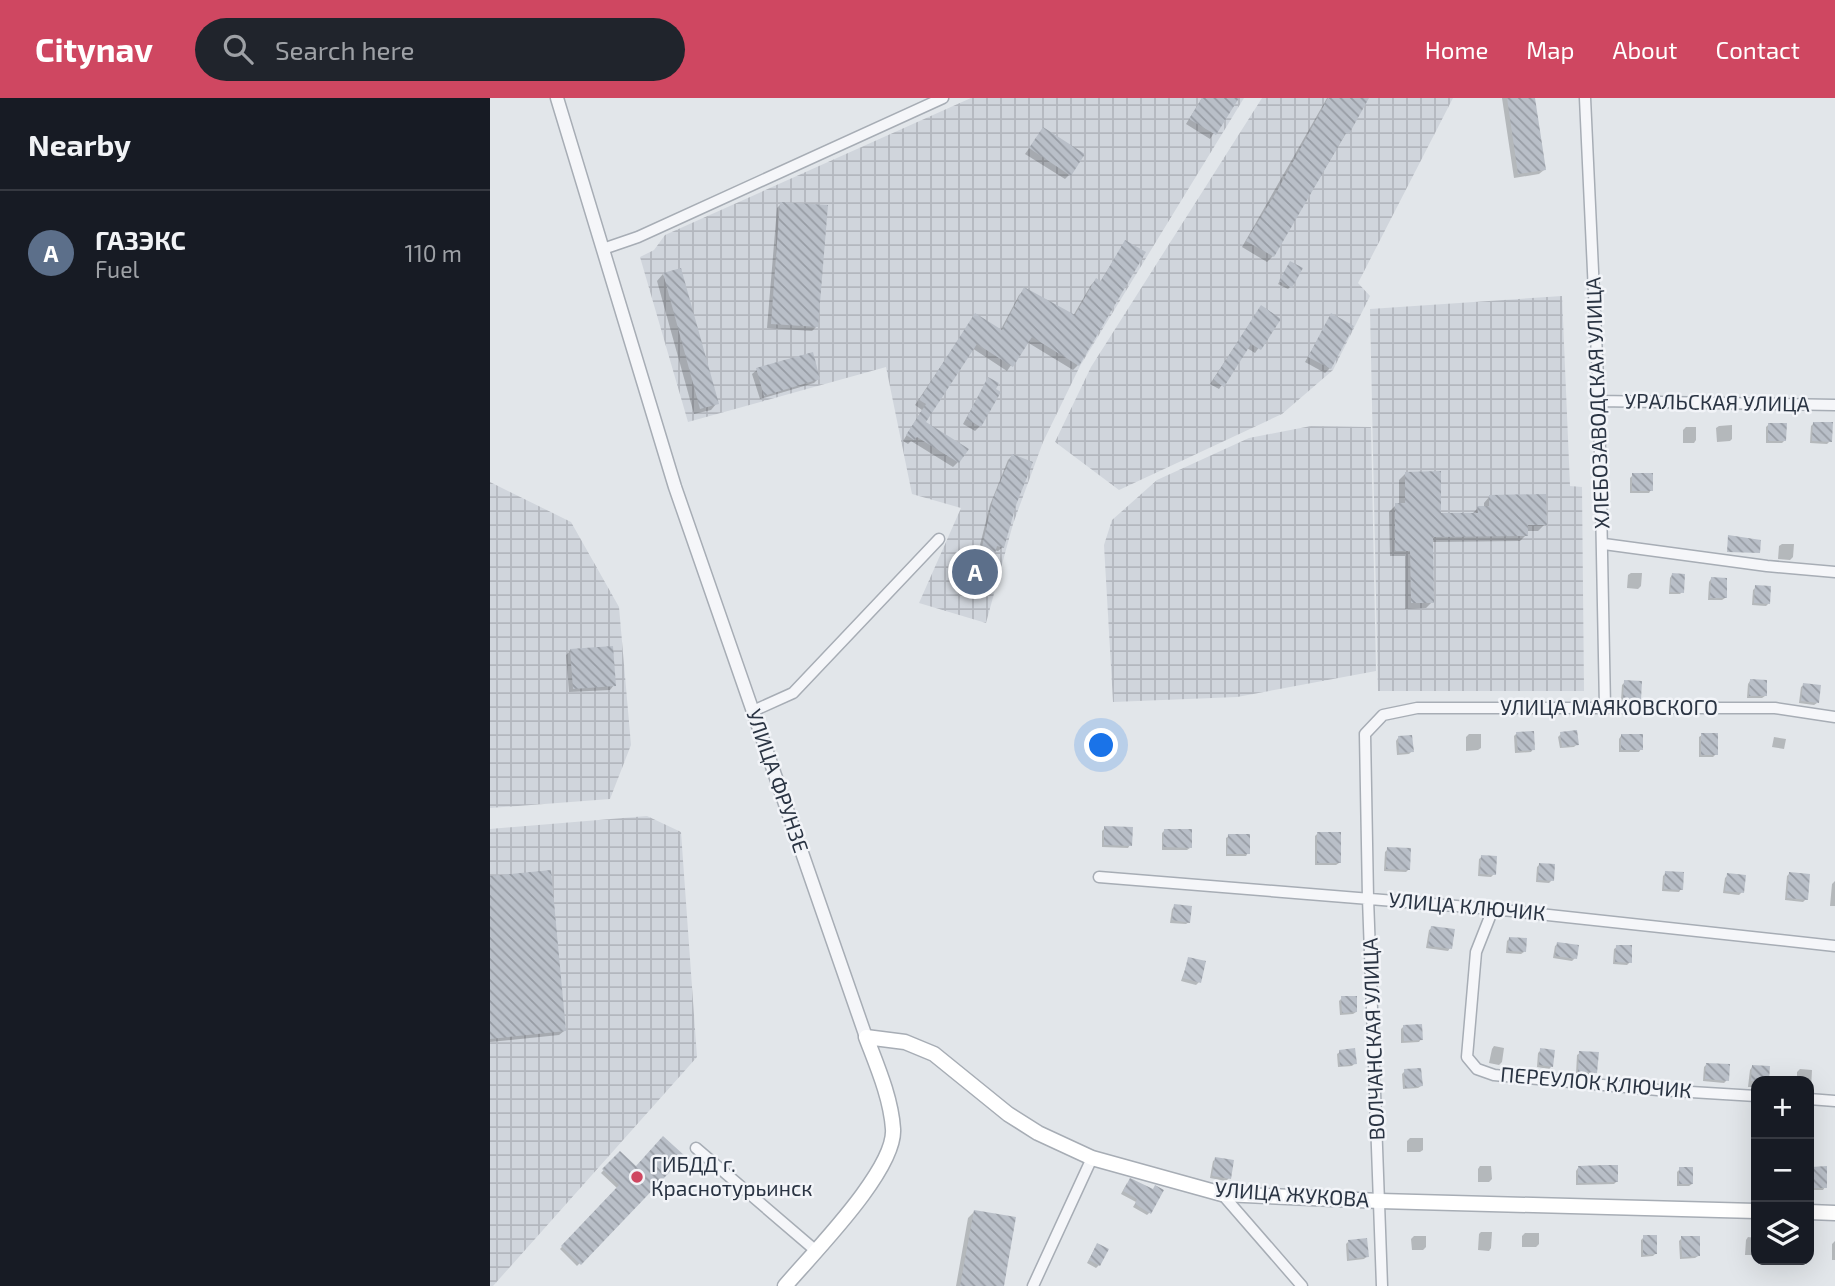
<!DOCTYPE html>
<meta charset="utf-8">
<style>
body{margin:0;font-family:"Exo 2",sans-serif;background:#20242c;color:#f1f3f6}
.controls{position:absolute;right:21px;bottom:21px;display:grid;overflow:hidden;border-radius:14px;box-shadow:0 7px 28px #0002}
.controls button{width:63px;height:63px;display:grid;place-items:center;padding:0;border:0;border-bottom:2px solid #363941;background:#171b24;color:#f1f3f6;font:35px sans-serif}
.you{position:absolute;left:612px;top:648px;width:24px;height:24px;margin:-18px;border:5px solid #fff;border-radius:50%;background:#1a73e8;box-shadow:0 0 0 10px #1a73e833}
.badge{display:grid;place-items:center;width:46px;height:46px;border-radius:50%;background:#cf4761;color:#fff;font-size:23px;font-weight:700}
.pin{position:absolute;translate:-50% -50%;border:4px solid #fff;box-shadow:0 2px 7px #0006}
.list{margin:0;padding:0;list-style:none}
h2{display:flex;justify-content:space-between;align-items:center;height:91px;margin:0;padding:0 28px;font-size:30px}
h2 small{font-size:23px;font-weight:400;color:#9ea1a6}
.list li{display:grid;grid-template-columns:46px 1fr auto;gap:21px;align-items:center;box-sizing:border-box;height:126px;padding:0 28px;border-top:2px solid #363941}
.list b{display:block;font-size:26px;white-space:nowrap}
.list p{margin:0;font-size:23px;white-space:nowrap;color:#9ea1a6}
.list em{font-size:23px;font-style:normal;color:#9ea1a6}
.icon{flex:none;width:38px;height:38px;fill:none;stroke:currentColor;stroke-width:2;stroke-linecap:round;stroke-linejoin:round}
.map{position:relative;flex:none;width:1345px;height:1188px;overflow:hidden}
header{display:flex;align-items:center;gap:42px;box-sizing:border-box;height:98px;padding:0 35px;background:#cf4761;color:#fff}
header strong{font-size:33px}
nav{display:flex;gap:38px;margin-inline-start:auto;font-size:24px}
.search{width:490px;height:63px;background:#20242c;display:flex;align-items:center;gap:18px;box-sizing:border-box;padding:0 24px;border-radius:38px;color:#9ea1a6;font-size:26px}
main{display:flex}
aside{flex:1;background:#171b24}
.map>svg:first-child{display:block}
.industrial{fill:url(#industrial-grid)}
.shadow{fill:#0003}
.building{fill:url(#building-back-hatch)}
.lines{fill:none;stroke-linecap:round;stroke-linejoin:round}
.minor-casing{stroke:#a7adb5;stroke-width:13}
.tertiary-casing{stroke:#a7adb5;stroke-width:15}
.secondary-casing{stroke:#a7adb5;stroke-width:17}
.minor{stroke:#f5f6f9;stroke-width:10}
.tertiary{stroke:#f5f6f9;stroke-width:12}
.secondary{stroke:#fff;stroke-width:14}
.poi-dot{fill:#cf4761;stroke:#f2f4f8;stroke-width:2.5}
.labels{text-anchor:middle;stroke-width:5;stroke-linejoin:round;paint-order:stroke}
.street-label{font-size:21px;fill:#2a3443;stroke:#f2f4f8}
.poi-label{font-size:21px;fill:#2a3443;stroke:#f2f4f8;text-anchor:start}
</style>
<header>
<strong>Citynav</strong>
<div class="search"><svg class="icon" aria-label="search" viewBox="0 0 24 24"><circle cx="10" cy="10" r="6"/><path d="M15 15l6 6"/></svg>Search here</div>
<nav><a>Home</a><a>Map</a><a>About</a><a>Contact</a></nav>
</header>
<main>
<aside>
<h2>Nearby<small></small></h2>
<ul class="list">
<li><span class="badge" style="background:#5c6f8a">A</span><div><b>ГАЗЭКС</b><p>Fuel</p></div><em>110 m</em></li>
</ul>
</aside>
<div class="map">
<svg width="1345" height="1188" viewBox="0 0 1345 1188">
<defs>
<pattern id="industrial-grid" width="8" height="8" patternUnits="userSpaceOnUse" patternTransform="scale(1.75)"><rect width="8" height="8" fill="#d0d5dc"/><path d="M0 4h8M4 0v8" fill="none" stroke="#b3b7be"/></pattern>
<pattern id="building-back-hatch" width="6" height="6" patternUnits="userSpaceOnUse" patternTransform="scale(1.75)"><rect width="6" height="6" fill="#b9bfc8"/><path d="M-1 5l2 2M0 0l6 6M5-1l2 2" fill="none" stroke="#979ca4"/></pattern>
</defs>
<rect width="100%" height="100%" fill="#e2e6ea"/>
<!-- industrial -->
<path class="industrial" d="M481,0H754L590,268L553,344L523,426L496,525L429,505L471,410L422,396L396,269L198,324L150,159L164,152L175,137Z
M772,0H963L868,185L880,198L843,272L792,316L629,392L565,344L601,269Z
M1072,198L1080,388L1092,389L1094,593H888L880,211Z
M821,328L881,329L886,573L747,599L623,604L614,447L622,422L667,382L759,340Z
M0,384L81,424L129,509L141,647L120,701L0,710Z
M157,718L191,734L207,959L3,1188H0V731Z"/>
<!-- shadow -->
<path class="shadow" d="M712,0L746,1L720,41L696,26Z
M837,0H877L783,158L777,164L752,149Z
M1012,0H1044L1054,72L1049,76L1024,80Z
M553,31L579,77L575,81L535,56Z
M291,106L327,228L322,233L277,230L287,110Z
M635,144L588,267L583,272L537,244L517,273L482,250L434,325L468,364L463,369L421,343L418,346L413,343L432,312L425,307L485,217L510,233L529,197L534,192L583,218L601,187L606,182L610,184Z
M798,168L800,189L798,191L788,186Z
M173,176L227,305L221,312L204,316L167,183Z
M768,213L789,221L765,255L757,250L729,291L720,286Z
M841,218L840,270L835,275L815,264Z
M267,272L328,281L324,285L270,301L262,276Z
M498,281L490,328L485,333L473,326Z
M1324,325L1340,343L1337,346L1320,345L1321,328Z
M1279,326L1295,342L1292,345H1276V329Z
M1242,327V341L1240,343L1227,344L1226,330L1229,328Z
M1196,329H1206V342L1204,345H1193V332Z
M522,358L513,449L508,453L504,452L495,485L491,489L468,484L472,469L477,465L485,467L500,407L518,362Z
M916,375L950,417L982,416L988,410H994V405L1000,398L1055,426L1048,433H1036V437L1030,443L941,444L942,504L936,510L915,511V458H900L899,414L906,407H909V382Z
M1143,377L1161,392L1159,395H1140V380Z
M1292,446H1304L1303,459L1300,462L1288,461L1289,448Z
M1141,475H1152L1151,488L1148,491L1137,490L1138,477Z
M1182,477L1192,494L1190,496H1179L1180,480Z
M1221,481L1235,500L1232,502H1218L1219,484Z
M1266,489L1279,505L1276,508L1262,507L1263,492Z
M81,552L124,587L120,592L79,594L76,557Z
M1260,583L1275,598L1272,600H1257L1258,586Z
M1135,584L1149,601L1147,604L1131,603L1132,587Z
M1314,587L1327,605L1324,607L1309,605L1311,589Z
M1027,635L1043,651L1041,654L1025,655L1024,638Z
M979,636H991V650L988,652L976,653V639Z
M1071,636L1087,646L1084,649L1070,650L1068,639Z
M1212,637L1226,656L1223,659H1209V639Z
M1131,638L1151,651L1149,654H1129V641Z
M1284,639L1296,641L1294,651L1282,649Z
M908,640L922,653L919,656L907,657L906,643Z
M615,730L640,747L638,750L612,749V733Z
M675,732L700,750L697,752H672V735Z
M828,735L849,765L846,767H825V738Z
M739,738L758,755L756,758H736V740Z
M898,751L919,771L916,774L894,773L895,754Z
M992,759L1004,776L1001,779L988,778L989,761Z
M1050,766L1062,782L1059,785L1046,784L1047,769Z
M1176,775L1191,791L1189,794L1172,793L1173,778Z
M1300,775L1316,801L1313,804L1295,802L1297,778Z
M1238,777L1252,794L1249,797L1233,795L1235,780Z
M0,779L74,933L69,937L0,944Z
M1345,783V808H1340L1342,786Z
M685,808L699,824L696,826L680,825L682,811Z
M942,830L960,850L958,853L936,850L939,832Z
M1020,840L1034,854L1031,856L1016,855L1017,843Z
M1068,846L1085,860L1082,863L1063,860L1065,848Z
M1127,849L1140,864L1137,867L1123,866L1124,851Z
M699,860L709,884L706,887L691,883Z
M852,900L866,914L863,916L850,917L849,903Z
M914,928L931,941L929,944L911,945V931Z
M1004,948L1014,950L1012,964L1009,967L999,965L1002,951Z
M1051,952L1062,968L1059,971L1047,969L1048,955Z
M850,954L865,965L862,968L848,969L847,956Z
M1090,955L1106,974L1103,977L1086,976L1087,957Z
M1217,966L1237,982L1234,985L1213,983L1214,969Z
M1262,969L1278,970L1277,983H1266V989H1258L1260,972Z
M1310,971L1322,972L1321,991L1319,993V983H1307V974Z
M915,973L931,988L928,990L913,991L912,976Z
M920,1040H933V1052L930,1054H917V1043Z
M130,1055L145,1070L192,1058L87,1168L70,1151L128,1091L111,1075Z
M726,1061L739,1080L736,1083L720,1080L723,1063Z
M990,1068H1001L1002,1081L999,1084H988V1071Z
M1088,1070L1127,1083L1124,1086L1086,1087V1073Z
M1322,1070L1335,1089L1333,1092H1319V1075Z
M1190,1071L1202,1086L1199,1088H1187V1074Z
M637,1085L660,1114L657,1117L643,1109L646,1104L631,1096Z
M484,1114L512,1188H466L478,1120Z
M991,1134H1002L1001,1150L999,1153L988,1152L989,1136Z
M1035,1135H1049V1146L1046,1149H1032V1138Z
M924,1138H936V1149L933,1152H922L921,1141Z
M1154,1139L1165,1156L1163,1158L1151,1159V1142Z
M1258,1139L1266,1140V1157H1255L1256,1142Z
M1192,1140L1208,1158L1205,1160L1190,1161L1189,1143Z
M1345,1143V1162H1342V1146Z
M858,1144L877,1158L874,1161L857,1163L856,1146Z
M605,1150L609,1167L606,1170L597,1165Z"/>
<!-- building -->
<path class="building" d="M712,0H749L726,37L699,21Z
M838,0H879L859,36L856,35L784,159L756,143L787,93Z
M1017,0H1045L1056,72L1028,76Z
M553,29L595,56L581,78L539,50Z
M290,104L338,107L328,229L281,226Z
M635,142L656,154L589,268L542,239L523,269L487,246L436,324L479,351L469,365L427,339L424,342L416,337L436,306L429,302L485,215L512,232L534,189L585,217L606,180L611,183Z
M800,163L813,170L802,190L789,183Z
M191,170L229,306L210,311L173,175Z
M771,207L791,221L771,252L761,246L734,289L723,282Z
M841,215L864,228L841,271L818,259Z
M323,254L330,281L274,298L266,270Z
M498,279L509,285L506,291L511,294L491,329L476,321Z
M1323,324H1343L1342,344L1322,343Z
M1278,325H1297L1296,343H1278Z
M522,356L543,364L526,407L514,450L507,448L497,486L472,480L476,463L488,466L503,401Z
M951,373V415H988L987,408H999V397L1056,396L1057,427H1038V438L943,439L944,505H921L920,453H905V405H915V374Z
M1142,375H1163V393H1142Z
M1238,437L1271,442L1270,455L1237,454Z
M1182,475L1195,476L1194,495L1180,494Z
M1221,479L1237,480V500H1220Z
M1265,487L1281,488L1280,506L1264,505Z
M123,548L126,588L83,591L80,551Z
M1260,581L1277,582V598H1259Z
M1134,582L1152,583L1151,602L1133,601Z
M1313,585L1331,587L1329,605L1311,603Z
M1087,632L1089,647L1072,649L1070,634Z
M1044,633L1045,652L1028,653L1026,634Z
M1211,635H1228V657H1211Z
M1131,636H1153V652H1131Z
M922,637L924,654L909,655L908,638Z
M614,728L643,729L642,748L614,747Z
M674,731H702V750L673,749Z
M827,734H851V765H827Z
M738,736H760V756H737Z
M897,749L921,750L920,772L896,771Z
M991,757L1007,758L1006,777L990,776Z
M1049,765L1065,766L1064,783L1048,782Z
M61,772L76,933L0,941V778Z
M1175,773L1194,774L1193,792L1174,791Z
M1299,774L1320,776L1318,802L1297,800Z
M1237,775L1256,777L1254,795L1235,793Z
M684,806L702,808L700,825L682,822Z
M941,828L965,831L962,851L938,848Z
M1019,839L1037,840L1036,854L1018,853Z
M1067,844L1089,847L1087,861L1065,858Z
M1126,847H1142V865L1125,864Z
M698,859L716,863L711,885L693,880Z
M851,898H867V914L852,915Z
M932,926L933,942L914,943L913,927Z
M865,950L867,966L850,968L849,952Z
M1050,950L1065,952L1063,969L1049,967Z
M1089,953L1109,954L1107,975L1088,974Z
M1216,965L1240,966L1239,983L1215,981Z
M1262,967L1280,968L1279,983H1261Z
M931,970L933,988L915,990L914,971Z
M173,1038L195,1058L91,1167L71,1148L129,1087L112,1071L130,1053L146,1068Z
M725,1059L744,1062L741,1081L722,1078Z
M1114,1067H1128V1084L1088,1085V1068Z
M1337,1068V1090H1322L1321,1069Z
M1189,1069H1203V1086H1189Z
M640,1080L663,1091L665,1087L674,1092L661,1116L645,1106L647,1101L633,1093Z
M484,1112L526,1119L514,1188H470Z
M1153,1137H1167V1156L1153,1157Z
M1191,1138H1210V1158L1192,1159Z
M877,1140L879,1159L859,1161L858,1142Z
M607,1145L619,1151L610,1168L599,1162Z"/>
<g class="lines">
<!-- minor casing -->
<g class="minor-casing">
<path id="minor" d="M1095,0L1109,303L1115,609
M113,151L148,139L453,0
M1109,303L1345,307
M1114,446L1277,468L1345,474
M263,613L303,595L449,441
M609,779L1003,811L1345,848
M1003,811L986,854L977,959L987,971L1004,977L1168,992L1266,998
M1319,1001L1345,1003
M206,1050L325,1152
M732,1096L812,1188
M543,1188L602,1060
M892,1188L878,800L875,636L893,617L927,610H1285L1345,619"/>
</g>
<!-- tertiary casing -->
<g class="tertiary-casing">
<path id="tertiary" d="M67,0L185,389L376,939"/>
</g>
<!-- secondary casing -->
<g class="secondary-casing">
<path id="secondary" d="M1319,1114L1345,1115
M295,1188C322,1156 406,1072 403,1031C401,1000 387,968 376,939L415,944L444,956L518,1016L548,1035L602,1060L732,1096L890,1103L1266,1113"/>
</g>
<!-- minor -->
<use href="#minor" class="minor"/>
<!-- tertiary -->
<use href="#tertiary" class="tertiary"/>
<!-- secondary -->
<use href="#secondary" class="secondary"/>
</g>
<!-- markers -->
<circle class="poi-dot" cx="147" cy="1079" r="7"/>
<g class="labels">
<!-- street labels -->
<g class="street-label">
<text transform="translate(1108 305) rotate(-92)" y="7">ХЛЕБОЗАВОДСКАЯ УЛИЦА</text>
<text transform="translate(1227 305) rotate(1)" y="7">УРАЛЬСКАЯ УЛИЦА</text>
<text x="1119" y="617">УЛИЦА МАЯКОВСКОГО</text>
<text transform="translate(287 683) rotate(71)" y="7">УЛИЦА ФРУНЗЕ</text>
<text transform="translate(977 809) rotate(5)" y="7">УЛИЦА КЛЮЧИК</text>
<text transform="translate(884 941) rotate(-92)" y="7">ВОЛЧАНСКАЯ УЛИЦА</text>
<text transform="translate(1106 985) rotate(5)" y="7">ПЕРЕУЛОК КЛЮЧИК</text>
<text transform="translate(802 1097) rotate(4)" y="7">УЛИЦА ЖУКОВА</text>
</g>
<!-- poi labels -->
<g class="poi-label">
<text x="161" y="1074">ГИБДД г.<tspan x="161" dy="24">Краснотурьинск</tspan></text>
</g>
</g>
</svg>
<div class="controls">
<button>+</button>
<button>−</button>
<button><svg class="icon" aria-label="layers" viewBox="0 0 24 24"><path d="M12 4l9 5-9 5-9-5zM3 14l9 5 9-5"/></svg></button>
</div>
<div class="you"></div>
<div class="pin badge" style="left:485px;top:474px;background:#5c6f8a">A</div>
</div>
</main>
